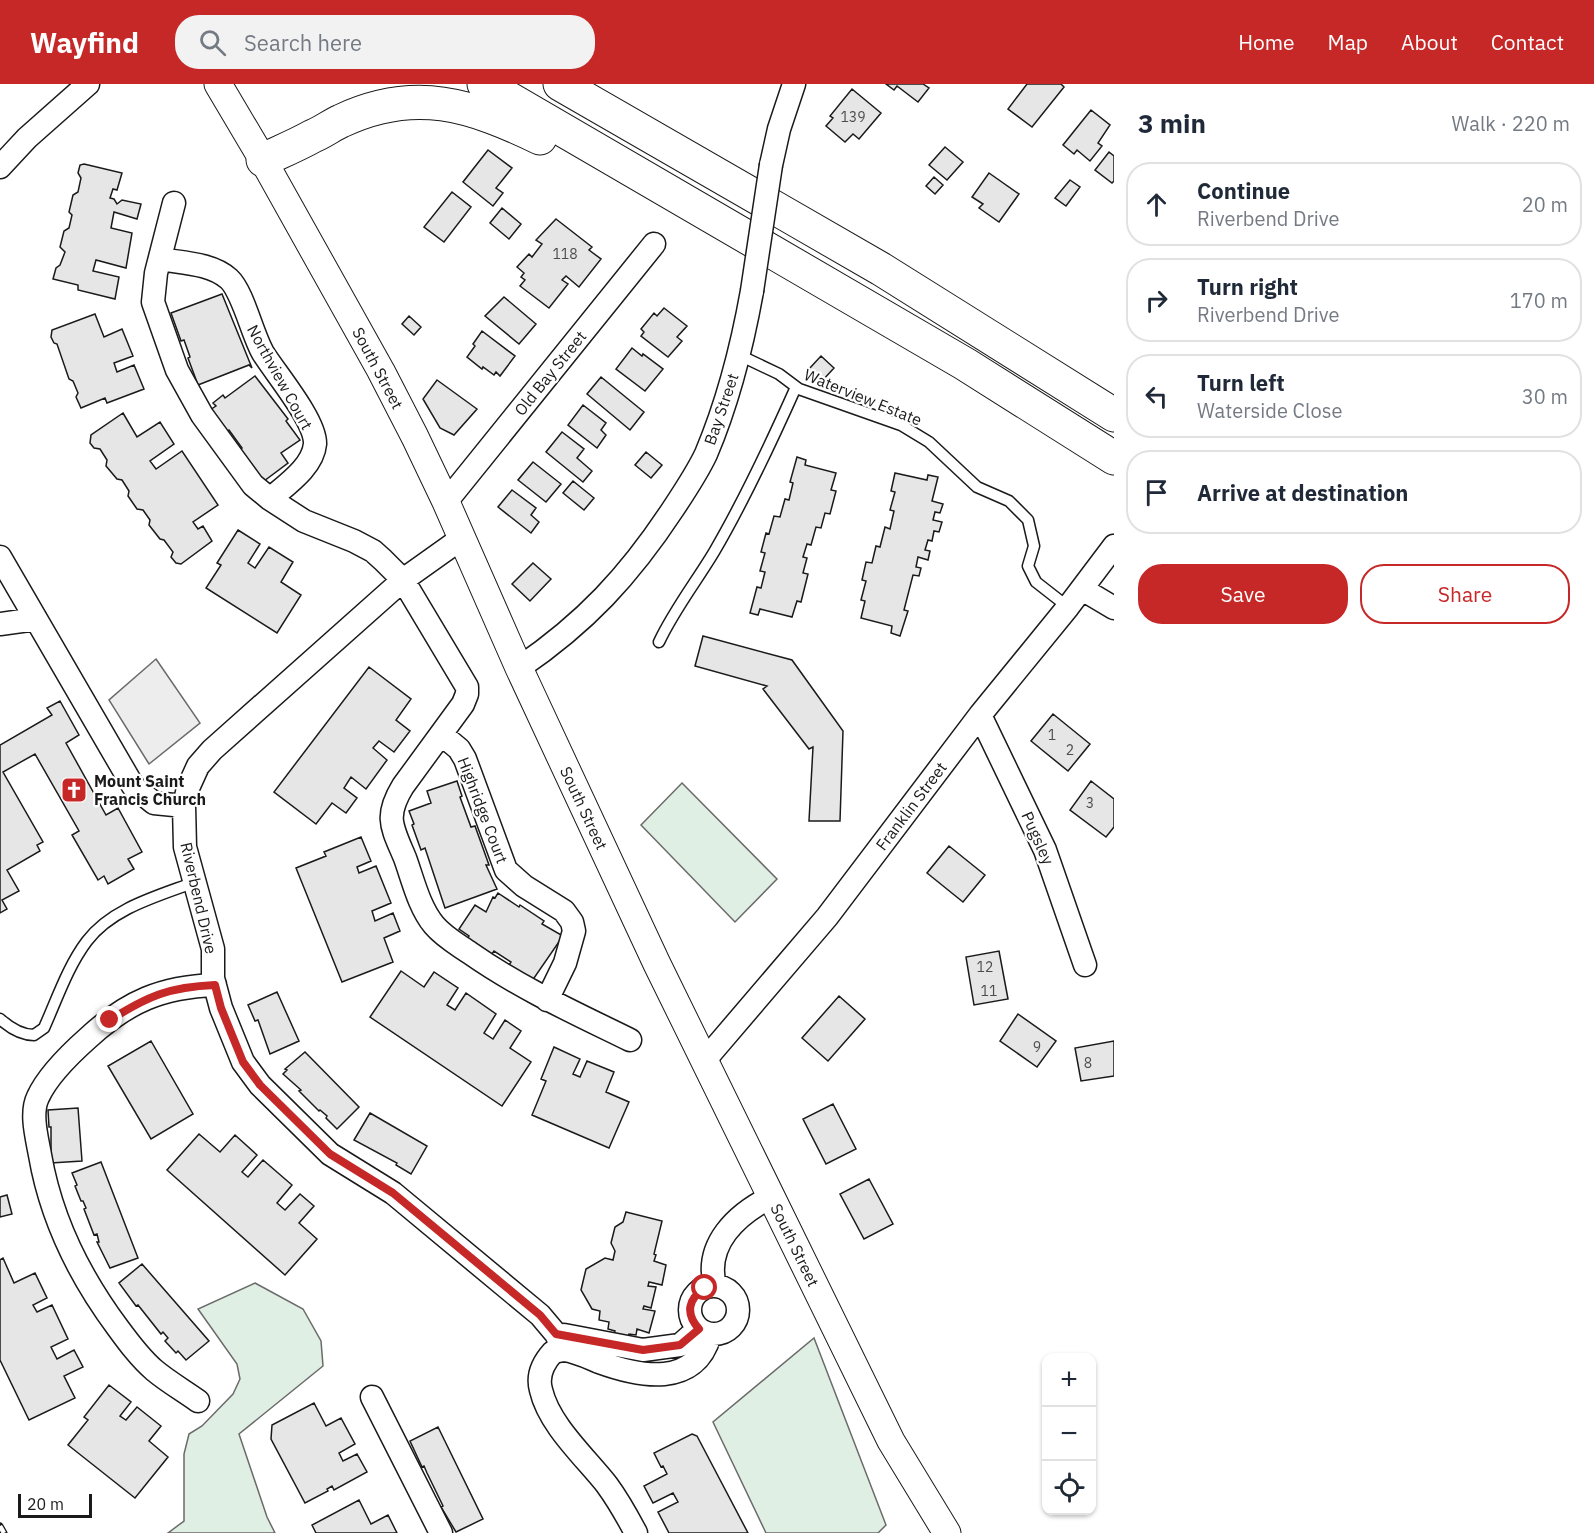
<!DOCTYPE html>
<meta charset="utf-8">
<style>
body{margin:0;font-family:"IBM Plex Sans",sans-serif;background:#f2f2f3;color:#1f2937}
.controls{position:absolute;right:18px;bottom:18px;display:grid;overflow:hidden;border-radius:12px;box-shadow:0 2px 4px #0004}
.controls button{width:54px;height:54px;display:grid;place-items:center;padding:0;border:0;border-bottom:2px solid #e0e1e3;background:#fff;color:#1f2937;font:30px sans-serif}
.scale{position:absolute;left:18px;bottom:15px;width:74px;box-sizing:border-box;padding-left:6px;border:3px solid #1a1a1a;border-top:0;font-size:16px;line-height:21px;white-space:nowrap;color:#1a1a1a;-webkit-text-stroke:4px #fff;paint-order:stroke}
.stop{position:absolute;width:18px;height:18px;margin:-14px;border:4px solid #c62828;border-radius:50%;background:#fff}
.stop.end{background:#c62828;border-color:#fff;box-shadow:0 2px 6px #0008}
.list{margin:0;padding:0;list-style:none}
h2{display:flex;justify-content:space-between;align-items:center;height:78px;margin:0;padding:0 24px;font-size:26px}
h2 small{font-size:20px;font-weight:400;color:#747a83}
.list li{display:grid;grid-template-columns:39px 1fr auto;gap:18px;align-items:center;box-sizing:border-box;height:84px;margin:0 12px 12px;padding:0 12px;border:2px solid #e0e1e3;border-radius:24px}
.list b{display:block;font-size:22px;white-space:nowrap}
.list p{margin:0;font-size:20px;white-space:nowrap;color:#747a83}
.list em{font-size:20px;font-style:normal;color:#747a83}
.actions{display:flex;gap:12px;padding:18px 24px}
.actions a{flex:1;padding:14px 0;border:2px solid #c62828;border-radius:24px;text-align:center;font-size:21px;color:#c62828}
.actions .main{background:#c62828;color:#fff}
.icon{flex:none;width:33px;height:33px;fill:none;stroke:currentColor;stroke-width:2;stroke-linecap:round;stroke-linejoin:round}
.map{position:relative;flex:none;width:1114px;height:1449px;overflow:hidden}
header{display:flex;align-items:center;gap:36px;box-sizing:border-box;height:84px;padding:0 30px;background:#c62828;color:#fff}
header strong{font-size:28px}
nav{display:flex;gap:33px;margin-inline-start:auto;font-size:21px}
.search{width:420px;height:54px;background:#f2f2f3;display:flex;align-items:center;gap:15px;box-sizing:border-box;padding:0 21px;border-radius:24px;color:#747a83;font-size:22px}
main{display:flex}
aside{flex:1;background:#fff}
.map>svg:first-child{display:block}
.green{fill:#e0efe3;stroke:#6a6a6a;stroke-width:1.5}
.parking{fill:#ededed;stroke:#6a6a6a;stroke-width:1.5}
.building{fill:#e6e6e6;stroke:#1a1a1a;stroke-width:1.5}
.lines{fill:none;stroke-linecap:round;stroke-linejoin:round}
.service-casing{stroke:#1a1a1a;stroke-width:13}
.minor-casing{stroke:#1a1a1a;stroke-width:25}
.tertiary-casing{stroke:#1a1a1a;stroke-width:29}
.motorway-casing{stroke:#1a1a1a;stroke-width:35}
.service{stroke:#fff;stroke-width:10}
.minor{stroke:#fff;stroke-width:22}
.tertiary{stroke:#fff;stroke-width:27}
.motorway{stroke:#fff;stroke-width:33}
.rail-casing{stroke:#1a1a1a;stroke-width:7}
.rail{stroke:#fff;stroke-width:4.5;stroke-dasharray:14;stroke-linecap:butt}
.minor-bridge-casing{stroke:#1a1a1a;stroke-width:25;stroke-linecap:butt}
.minor-bridge{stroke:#fff;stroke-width:22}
.route{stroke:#c62828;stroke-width:8}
.labels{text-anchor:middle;stroke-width:4.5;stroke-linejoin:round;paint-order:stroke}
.number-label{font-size:14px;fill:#4d4d4d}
.street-label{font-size:16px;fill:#1a1a1a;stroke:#fff}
.poi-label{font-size:16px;font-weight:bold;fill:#1a1a1a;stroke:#fff;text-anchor:start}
</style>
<header>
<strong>Wayfind</strong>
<div class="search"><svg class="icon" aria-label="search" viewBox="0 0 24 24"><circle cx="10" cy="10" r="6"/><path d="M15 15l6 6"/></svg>Search here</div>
<nav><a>Home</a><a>Map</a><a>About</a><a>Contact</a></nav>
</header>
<main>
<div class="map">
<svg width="1114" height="1449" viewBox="0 0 1114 1449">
<rect width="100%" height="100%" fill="#fff"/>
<!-- green -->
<path class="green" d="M682,699L777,795L735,838L641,741Z
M255,1199L303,1225L321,1257L323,1282L239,1350L267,1433L275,1449H168L184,1437V1370L189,1350L202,1342L233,1310L240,1295L237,1280L198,1225Z
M814,1254L886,1441L878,1449H766L713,1338Z"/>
<!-- parking -->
<path class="parking" d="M156,575L200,639L149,680L109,616Z"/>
<!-- building -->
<path class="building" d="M886,0H923L929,4L918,18L897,2L894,6Z
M1027,0H1061L1064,3L1032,43L1008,25Z
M852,5L881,29L859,55L853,50L845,58L826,42L833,34L830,32Z
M1091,26L1110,41L1098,59L1102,62L1090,77L1077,66L1074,70L1063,61Z
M945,63L963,78L947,96L929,81Z
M488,66L512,84L496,104L503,109L493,122L463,98Z
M1109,68L1114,72V97L1112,99L1095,86Z
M84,80L122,89L117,106L113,105L110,114L114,115L117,120L122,116L141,120L137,135L114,128L111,144L132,149L126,184L96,176L93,187L119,193L115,215L78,206V201L53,195L56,184L60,181L65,168L60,163L64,147L69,144L72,131L69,128L73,111L78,108L81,94L78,89L80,81Z
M989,89L1019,110L999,138L979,124L983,120L972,113Z
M934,93L943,101L935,110L926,102Z
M1070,96L1080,103L1066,122L1055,114Z
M452,108L471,123L444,158L424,143Z
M502,124L521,140L509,155L490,139Z
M556,135L592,163L589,166L601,175L579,203L566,192L562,196L568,200L549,224L520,202L525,196L521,193L524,189L517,183L529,170L532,173L542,160L536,156Z
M222,210L252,284L249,281L198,301L188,274L190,273L184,256L181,257L171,229Z
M504,213L536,240L519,260L485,232Z
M664,224L687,242L677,253L682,257L668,273L641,252L644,248L641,245L654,229L657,232Z
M95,230L104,253L122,245L133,272L114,279L117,288L134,281L144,305L107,319L105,314L81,324L76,313L78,309L73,297L69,295L57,260L54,259L51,253L52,246Z
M409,232L421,243L414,251L402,240Z
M482,247L515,272L500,292L496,288L494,291L483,283L482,285L467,273L475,262L473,260Z
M632,264L642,272L643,270L663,285L645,307L616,285Z
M821,272L834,284L822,297L809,285Z
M255,292L288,335L286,337L300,356L281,369L288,379L264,397L240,365L242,364L229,346L226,348L210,326L216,322L213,319L223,311L225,314Z
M601,293L644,328L630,346L587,310Z
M437,296L477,325L454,351L440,344L423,315Z
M583,321L606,339L601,346L606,351L597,364L568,341Z
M123,329L137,353L160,338L174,360L150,377L156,385L182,367L218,421L193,438L198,445L203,442L212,457L181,480L176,479L171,473L173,468L164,456L160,455L149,441L150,436L143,426L137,425L128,412L129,407L122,396L117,395L106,382L107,376L100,365L94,364L90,359L91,351Z
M562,348L584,365L577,374L592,387L583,398L546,368Z
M646,368L662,381L651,394L635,381Z
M797,373L806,376L805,381L836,389L831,406L836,407L830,430L825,429L821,444L816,443L811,461L807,460L803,473L807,474L803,489L808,490L801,518L797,517L792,533L760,525L758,531L750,529L757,503L761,504L765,488L760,487L765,469L761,468L766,449L769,450L774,432L780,433L785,415L789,416L793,399L790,398Z
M533,378L561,400L546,418L518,396Z
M895,389L927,396L928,391L938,393L932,417L943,420L940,429L935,428L933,436L942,438L939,448L934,447L932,457L928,456L925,466L930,467L928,476L918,473L916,483L921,484L919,492L913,491L904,526L908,527L900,552L891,549L892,542L861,534L865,517L861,516L866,497L862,496L866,478L872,479L876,462L880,463L885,443L890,445L894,427L890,426L895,408L891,407Z
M573,397L594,414L584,426L563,409Z
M512,406L536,424L531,431L539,438L531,449L498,423Z
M238,446L260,460L248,479L255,484L269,463L293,478L281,498L301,511L277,549L206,504L221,481L217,479Z
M533,479L551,495L530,517L512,500Z
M703,552L792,576L843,647L840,737H809L813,663L809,665L763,605L767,602L695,582Z
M369,583L411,615L396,636L410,647L394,668L379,657L373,664L387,676L366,705L351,693L344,704L357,714L346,729L332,719L316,740L274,708Z
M60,617L79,651L66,659L106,731L118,724L142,768L128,775L134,785L108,800L104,792L98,796L72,751L79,747L35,670L3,688L43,758L37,761L40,767L7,786L19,807L2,816L7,825L0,829V661L52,631L47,624Z
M1053,630L1090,660L1068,687L1031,657Z
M457,697L462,712L460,713L471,743L475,742L489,781H486L497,805L445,824L425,764L421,766L412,741L414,740L409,727L431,719L427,707Z
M1091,697L1114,715V743L1106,753L1070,726Z
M361,753L371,777L357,783L359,789L376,782L391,819L372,827L375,837L393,829L400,847L384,854L393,878L342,898L296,784L326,772L324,768Z
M949,762L985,791L963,818L927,789Z
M498,809L519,823L520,821L544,837L542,840L563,852L532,897L509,881L511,878L494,867L492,870L468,854L469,852L459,845L475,821L486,828L493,813L495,814Z
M999,867L1008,915L974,921L966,873Z
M401,887L424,903L434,888L458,904L447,921L455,926L466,909L496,930L484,949L493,955L505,936L521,947L510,964L531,978L502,1022L370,933Z
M277,908L299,957L270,970L258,936L255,937L248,921Z
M839,912L865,935L828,977L802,954Z
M1018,930L1056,957L1037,983L1000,957Z
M151,957L193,1030L151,1055L108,982Z
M1114,957V992L1081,997L1075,964Z
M554,963L580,975L573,990L580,993L587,977L614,988L606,1008L629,1018L609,1064L532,1031L546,997L541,995Z
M305,968L359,1023L337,1045L326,1034L327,1032L320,1026L319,1027L299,1007L301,1006L283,990L287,986L285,985Z
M833,1020L856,1065L826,1080L803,1035Z
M78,1024L82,1077L51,1079V1043H49L48,1026Z
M370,1029L427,1062L411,1090L396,1081L397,1079L354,1056Z
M199,1050L220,1068L235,1051L257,1071L242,1088L248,1093L263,1076L292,1101L277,1119L285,1126L300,1110L314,1122L299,1139L317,1155L285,1191L167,1086Z
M101,1078L138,1174L110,1184L97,1158H99L97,1150L94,1151L84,1125L86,1124L83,1117H81L75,1102L77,1101L72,1089Z
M869,1095L893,1140L864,1155L840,1110Z
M7,1111L12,1130L0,1133V1113Z
M626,1128L662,1137L654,1170L656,1171L654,1177L666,1181L662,1201L649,1198L648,1202L656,1203L651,1224L644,1222L643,1225L655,1227L649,1249L637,1245L636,1251L629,1250L628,1253L614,1249L615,1247L608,1245L609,1238L599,1236L600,1227L592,1225L581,1206L586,1185L605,1174L613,1176L615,1167L611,1159L615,1143L623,1138Z
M3,1174L14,1199L35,1189L47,1214L33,1221L37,1228L52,1221L68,1255L51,1263L57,1275L74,1266L83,1283L64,1292L75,1314L29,1336L0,1276V1176Z
M142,1180L209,1257L186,1276L178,1267L176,1269L165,1257L168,1254L163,1248L161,1250L138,1221L136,1222L119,1199Z
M109,1301L131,1318L120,1332L126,1336L137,1323L161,1342L149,1357L168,1373L135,1414L68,1361L88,1336L84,1333Z
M314,1319L326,1342L341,1334L355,1360L339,1369L343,1377L357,1370L367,1388L334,1406L332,1402L327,1405L328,1407L305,1419L271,1355L272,1341Z
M438,1343L483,1435L456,1448L441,1423L443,1422L427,1389L424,1382L422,1383L410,1357Z
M692,1350L697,1352L748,1449H669L658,1428L678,1418L673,1409L653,1419L644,1402L667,1390L663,1382L661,1383L654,1369Z
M359,1416L371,1440L388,1431L397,1449H316L312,1441Z"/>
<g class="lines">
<!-- service casing -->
<g class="service-casing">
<path id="service" d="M739,271L779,290L799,305L901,341L929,358L977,403L1009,417L1028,436L1034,462L1028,482L1036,498L1068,523
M659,558C674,526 696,498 714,468C745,415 771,359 796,303
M0,935C10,944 21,951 34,951L44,944C57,915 68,882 87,857C112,824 158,812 195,798"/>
</g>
<!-- minor casing -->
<g class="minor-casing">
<path id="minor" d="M771,81L779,45L794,0
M0,83L27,54L88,0
M174,119L156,189L153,218L177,286L202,331L253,401L270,415L304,437L354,457L373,467L383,476L403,496L467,603V610L463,620L403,702C384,733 392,743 405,774C413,796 419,823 434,841C444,853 457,860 470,869C520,904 575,929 630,956
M160,175C182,179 211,179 229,195C243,208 252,250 263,269C276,290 316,337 315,360C313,383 286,401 270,415
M446,418L654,160
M462,454L403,496L212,666L198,682L188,704L184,722L185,763L213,865V894L221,924L243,978L260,1001L330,1070L393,1109L540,1231L556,1250L564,1266C577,1268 587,1273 599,1278C640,1293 695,1304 710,1251
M0,473L133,702L154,719L184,722
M1082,505L1114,524
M0,540L36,535
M519,584C585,539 629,492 673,425C685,407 697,389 706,370C728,318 742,263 752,207
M980,631L1045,766L1085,881
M441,650L459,665L465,675L506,786L524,802L564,827L572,838L574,847L565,879L547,916
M704,977L827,833L980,631L1068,523L1114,462
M690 1226a24 24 0 1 1 48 0a24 24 0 1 1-48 0Z
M715,1202C704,1160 737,1130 771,1113
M564,1251L643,1266L680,1261L698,1245
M564,1266L553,1268C543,1279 537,1292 541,1306C549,1341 585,1373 607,1401C618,1416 627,1432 636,1449
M372,1313L441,1449
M198,1317C184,1307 167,1297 154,1286C140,1274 129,1259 118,1244C80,1193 51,1135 40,1071C37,1054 30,1029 38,1013C48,991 70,970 88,954C128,917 162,903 215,901"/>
</g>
<!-- tertiary casing -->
<g class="tertiary-casing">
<path id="tertiary" d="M218,0L263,76L381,287L415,353L446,418L519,584L657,880L891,1357L947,1449"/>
</g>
<!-- motorway casing -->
<g class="motorway-casing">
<path id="motorway" d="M484,0L965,280L1114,374
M560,0L881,185L1114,331
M263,76C280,68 297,61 313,52C323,48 332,41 341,37C415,2 471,21 540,54"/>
</g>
<!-- service -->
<use href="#service" class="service"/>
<!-- minor -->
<use href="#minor" class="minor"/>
<!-- tertiary -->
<use href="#tertiary" class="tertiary"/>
<!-- motorway -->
<use href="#motorway" class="motorway"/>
<!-- rail casing -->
<g class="rail-casing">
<path id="rail" d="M0,1442L4,1449"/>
</g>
<!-- rail -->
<use href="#rail" class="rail"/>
<!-- minor-bridge casing -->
<g class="minor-bridge-casing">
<path id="minor-bridge" d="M752,207L771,81"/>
</g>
<!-- minor-bridge -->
<use href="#minor-bridge" class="minor-bridge"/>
</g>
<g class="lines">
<!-- route -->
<path class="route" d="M110,936C148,912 169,903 215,901L221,924L243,978L260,1001L330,1070L393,1109L540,1231L556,1250L643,1266L680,1261L699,1245C685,1229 688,1215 705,1204"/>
</g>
<!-- icons -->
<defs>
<g id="church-square" transform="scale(1.35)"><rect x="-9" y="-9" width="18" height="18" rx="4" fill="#c62828" stroke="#fff"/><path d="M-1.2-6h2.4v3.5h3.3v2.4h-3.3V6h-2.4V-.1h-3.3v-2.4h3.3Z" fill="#fff"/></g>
</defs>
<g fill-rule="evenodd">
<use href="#church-square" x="74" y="706"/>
</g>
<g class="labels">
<!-- number labels -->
<g class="number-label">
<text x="853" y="38">139</text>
<text x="565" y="175">118</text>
<text x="1052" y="656">1</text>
<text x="1070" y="671">2</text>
<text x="1090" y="724">3</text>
<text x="985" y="888">12</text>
<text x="989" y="912">11</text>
<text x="1037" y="968">9</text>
<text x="1088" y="984">8</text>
</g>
<!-- street labels -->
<g class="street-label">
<text transform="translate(378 284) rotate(62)" y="6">South Street</text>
<text transform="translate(550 289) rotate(-51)" y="6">Old Bay Street</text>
<text transform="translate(280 293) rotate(61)" y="6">Northview Court</text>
<text transform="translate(863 313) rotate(22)" y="6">Waterview Estate</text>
<text transform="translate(721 325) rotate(-71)" y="6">Bay Street</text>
<text transform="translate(911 722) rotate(-53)" y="6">Franklin Street</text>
<text transform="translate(584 724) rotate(65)" y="6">South Street</text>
<text transform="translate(483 726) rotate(69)" y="6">Highridge Court</text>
<text transform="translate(1038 754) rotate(66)" y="6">Pugsley</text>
<text transform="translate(199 814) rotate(77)" y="6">Riverbend Drive</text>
<text transform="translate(795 1161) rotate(64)" y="6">South Street</text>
</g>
<!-- poi labels -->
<g class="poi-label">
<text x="94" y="703">Mount Saint<tspan x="94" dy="18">Francis Church</tspan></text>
</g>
</g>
</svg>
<div class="controls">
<button>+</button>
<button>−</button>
<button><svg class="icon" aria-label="locate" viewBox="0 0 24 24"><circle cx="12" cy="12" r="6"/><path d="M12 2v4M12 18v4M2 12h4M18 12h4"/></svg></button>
</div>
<div class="scale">20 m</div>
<div class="stop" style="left:705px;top:1204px"></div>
<div class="stop end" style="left:110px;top:936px"></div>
</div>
<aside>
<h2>3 min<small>Walk · 220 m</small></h2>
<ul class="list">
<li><svg class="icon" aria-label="ahead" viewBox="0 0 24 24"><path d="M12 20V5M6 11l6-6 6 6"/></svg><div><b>Continue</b><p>Riverbend Drive</p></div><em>20 m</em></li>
<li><svg class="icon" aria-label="right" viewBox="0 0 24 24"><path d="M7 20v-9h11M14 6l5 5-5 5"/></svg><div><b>Turn right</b><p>Riverbend Drive</p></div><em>170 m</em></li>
<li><svg class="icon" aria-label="left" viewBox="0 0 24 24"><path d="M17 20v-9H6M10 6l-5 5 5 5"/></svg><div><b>Turn left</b><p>Waterside Close</p></div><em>30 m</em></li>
<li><svg class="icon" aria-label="arrive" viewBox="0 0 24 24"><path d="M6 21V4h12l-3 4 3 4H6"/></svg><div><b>Arrive at destination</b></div></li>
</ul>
<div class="actions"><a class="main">Save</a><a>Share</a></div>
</aside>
</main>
